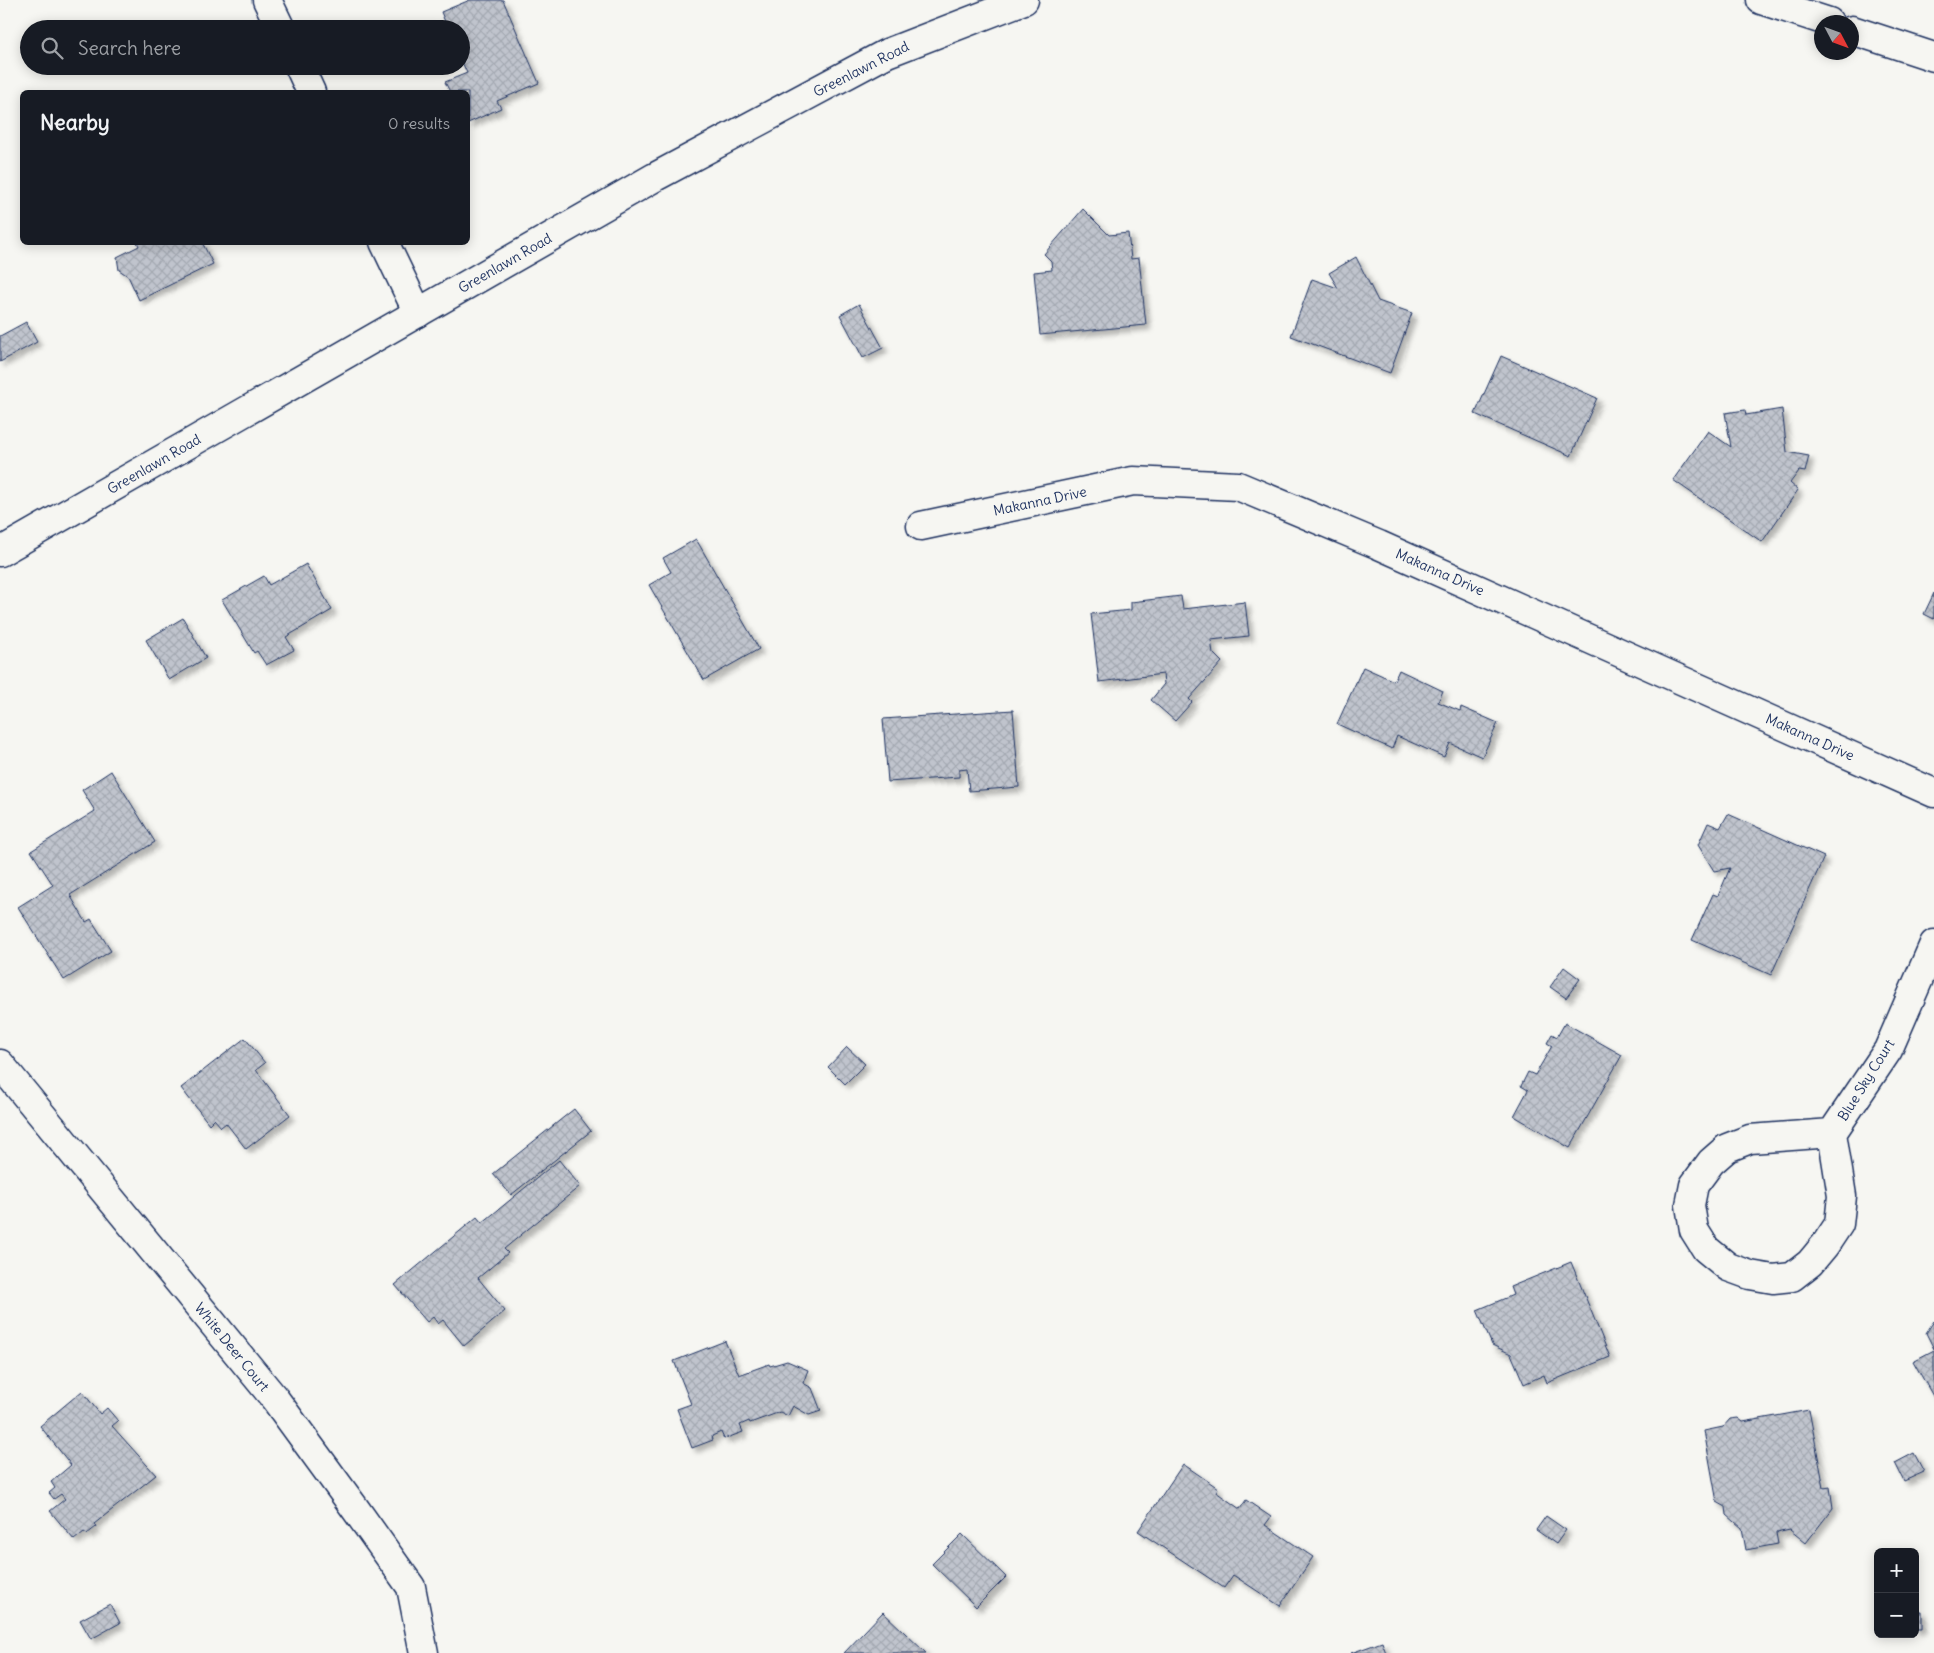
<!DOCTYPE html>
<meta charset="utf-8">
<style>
body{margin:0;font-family:Delius,sans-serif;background:#242831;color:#f1f3f6}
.controls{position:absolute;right:15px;bottom:15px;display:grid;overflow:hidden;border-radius:8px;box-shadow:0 2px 12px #0003}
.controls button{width:45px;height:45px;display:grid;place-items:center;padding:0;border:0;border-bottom:1px solid #363941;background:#171b24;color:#f1f3f6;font:25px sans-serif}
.compass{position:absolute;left:1814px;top:15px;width:45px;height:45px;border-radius:50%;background:#171b24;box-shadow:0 2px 12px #0003;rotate:131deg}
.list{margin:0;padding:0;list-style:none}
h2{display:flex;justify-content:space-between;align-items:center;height:65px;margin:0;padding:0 20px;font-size:21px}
h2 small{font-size:16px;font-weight:400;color:#9ea1a6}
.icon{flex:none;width:28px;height:28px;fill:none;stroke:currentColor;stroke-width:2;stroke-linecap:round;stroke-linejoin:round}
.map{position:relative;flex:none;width:1934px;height:1653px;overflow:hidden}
.search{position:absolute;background:#171b24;box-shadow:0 2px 12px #0003;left:20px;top:20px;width:450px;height:55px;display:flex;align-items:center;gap:12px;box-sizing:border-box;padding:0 18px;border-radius:28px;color:#9ea1a6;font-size:19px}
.panel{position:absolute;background:#171b24;box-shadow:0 2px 12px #0003;left:20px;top:90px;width:450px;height:155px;border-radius:8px}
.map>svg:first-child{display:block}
.building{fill:url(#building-cross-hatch);stroke:#1b2f5e;filter:url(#shadow)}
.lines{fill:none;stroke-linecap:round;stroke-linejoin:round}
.minor-casing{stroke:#1b2f5e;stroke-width:31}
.major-casing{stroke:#1b2f5e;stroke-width:31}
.minor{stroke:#f6f6f2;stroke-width:28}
.major{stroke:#f6f6f2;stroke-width:28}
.labels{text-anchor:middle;stroke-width:4.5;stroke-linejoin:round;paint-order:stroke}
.street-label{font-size:14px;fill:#1b2f5e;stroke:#f6f6f2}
</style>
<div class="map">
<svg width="1934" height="1653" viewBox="0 0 1934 1653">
<defs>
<pattern id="building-cross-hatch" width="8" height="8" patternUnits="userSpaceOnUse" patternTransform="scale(1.25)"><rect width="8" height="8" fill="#c0c4cd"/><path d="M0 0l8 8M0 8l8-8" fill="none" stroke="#a4a9b2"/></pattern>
<filter id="shadow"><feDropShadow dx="4.5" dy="4.5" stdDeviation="2.5" flood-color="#0004"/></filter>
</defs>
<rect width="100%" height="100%" fill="#f6f6f2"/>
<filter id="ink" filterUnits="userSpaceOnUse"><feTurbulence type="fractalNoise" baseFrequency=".02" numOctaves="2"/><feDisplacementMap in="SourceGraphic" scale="10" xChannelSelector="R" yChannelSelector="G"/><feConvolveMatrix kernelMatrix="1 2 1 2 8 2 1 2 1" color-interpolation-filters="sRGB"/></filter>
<g filter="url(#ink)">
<!-- building -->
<path class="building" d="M470,0H503L539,83L497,101L501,108L468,123V92H450L445,82L467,73L461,60V29H448L441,12Z
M1083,209L1109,235L1128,233L1131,259L1139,258L1146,325L1040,335L1034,272L1052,270L1051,261L1044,254Z
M137,242H202L213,264L139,300L128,276L119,270L117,257L139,246Z
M1356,257L1378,301L1412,313L1390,373L1291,336L1312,279L1338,288L1329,273Z
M859,304L883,348L863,358L840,315Z
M26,322L37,342L0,362V336Z
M1501,356L1597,398L1571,456L1475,414Z
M1782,409L1787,452L1809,456L1805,472L1799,471L1790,483L1798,490L1762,542L1673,480L1708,431L1731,447L1725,413L1745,410L1746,415Z
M696,539L759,649L704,680L649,585L671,572L663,558Z
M306,564L332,610L286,637L294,650L266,665L257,651L254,653L222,600L264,576L269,585Z
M1934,593V619L1924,614Z
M1181,596L1183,609L1245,602L1249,636L1211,640L1213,653L1222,662L1189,699L1192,702L1175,721L1151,700L1164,684L1163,674L1099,682L1091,614L1131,610V602Z
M183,618L206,658L169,680L146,640Z
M1363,667L1394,681L1399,670L1443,691L1438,702L1460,711L1461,707L1498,723L1482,757L1450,743L1444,757L1397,736L1392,749L1337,724Z
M1013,710L1019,787L969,791L967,769L959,770V777L888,782L883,719Z
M111,771L155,842L70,895L86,922L91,919L111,951L64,980L18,907L53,885L31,851L95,811L82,790Z
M1728,814L1824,857L1771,975L1692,940L1713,894L1718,896L1730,868L1714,871L1698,845L1708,823L1720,828Z
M1564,967L1580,979L1566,998L1550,987Z
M1565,1023L1622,1055L1570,1148L1514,1116L1528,1090L1521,1086L1528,1072L1535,1075L1552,1046L1547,1043L1552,1034L1557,1037Z
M245,1038L265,1063L256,1070L290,1115L246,1149L226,1123L221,1127L214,1119L209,1124L181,1088Z
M847,1047L865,1064L845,1084L828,1067Z
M574,1109L591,1131L511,1195L493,1174Z
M559,1160L580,1186L504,1249L508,1253L478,1278L505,1311L464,1346L443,1320L438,1324L433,1317L427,1322L395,1285L477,1217L482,1223Z
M1571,1262L1610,1357L1547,1383L1544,1375L1524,1384L1511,1354L1492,1345L1477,1310L1513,1295L1510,1287Z
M1934,1321V1349L1926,1333Z
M725,1341L739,1375L769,1364L770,1366L787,1361L808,1370L803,1383L812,1388L821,1411L809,1415L793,1406L788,1416L780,1412L750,1423L749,1421L740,1425L743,1432L724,1439L721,1432L712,1436L713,1440L692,1448L677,1409L691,1404L674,1361Z
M1934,1350V1398L1913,1361Z
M82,1391L100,1414L107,1408L118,1421L112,1426L156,1475L94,1524L96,1527L87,1534L84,1532L74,1540L50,1511L65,1499L61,1494L54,1499L49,1493L55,1488L51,1482L71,1465L40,1426Z
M1809,1410L1824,1488L1830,1487L1833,1508L1806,1543L1790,1530L1776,1533L1778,1544L1746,1550L1742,1528L1727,1515L1726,1507L1717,1502L1704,1431L1723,1427L1730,1419L1738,1418L1743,1422Z
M1914,1453L1924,1472L1904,1481L1895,1463Z
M1183,1464L1218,1488L1216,1492L1240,1509L1246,1500L1271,1517L1265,1525L1313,1557L1280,1606L1233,1575L1224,1588L1138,1531Z
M1546,1516L1566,1530L1556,1544L1536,1530Z
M962,1534L1006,1577L976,1607L932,1564Z
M110,1604L120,1623L91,1639L80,1620Z
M1915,1611H1922V1629H1915Z
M883,1612L926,1653H844Z
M1382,1642L1386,1653H1351Z"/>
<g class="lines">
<!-- minor casing -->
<g class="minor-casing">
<path id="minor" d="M267,0L281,29
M299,66L311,92
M384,242L418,313
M921,526L1133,481L1238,486L1379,545L1934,793
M0,1064L275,1399L354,1507L411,1587L424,1653
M1832,1133L1750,1139L1727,1148L1711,1162L1694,1185L1690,1205L1694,1230L1706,1249L1728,1267L1750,1275L1773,1279L1792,1277L1810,1263L1825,1245L1839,1224L1842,1196L1832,1133L1888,1050L1934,944"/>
</g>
<!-- major casing -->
<g class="major-casing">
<path id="major" d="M1761,0L1829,22
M1852,30L1934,57
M0,552L655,177L887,53L1024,0"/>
</g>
<!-- minor -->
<use href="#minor" class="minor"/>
<!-- major -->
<use href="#major" class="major"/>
</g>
</g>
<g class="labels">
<!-- street labels -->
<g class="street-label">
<text transform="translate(861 69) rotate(-27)" y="5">Greenlawn Road</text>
<text transform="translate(505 263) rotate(-30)" y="5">Greenlawn Road</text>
<text transform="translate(154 464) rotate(-30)" y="5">Greenlawn Road</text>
<text transform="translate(1040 501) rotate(-12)" y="5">Makanna Drive</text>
<text transform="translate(1440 572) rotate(24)" y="5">Makanna Drive</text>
<text transform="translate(1810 737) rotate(24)" y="5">Makanna Drive</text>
<text transform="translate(1866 1080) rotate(-58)" y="5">Blue Sky Court</text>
<text transform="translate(232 1347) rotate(51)" y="5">White Deer Court</text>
</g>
</g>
</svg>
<div class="controls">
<button>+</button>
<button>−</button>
</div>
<svg class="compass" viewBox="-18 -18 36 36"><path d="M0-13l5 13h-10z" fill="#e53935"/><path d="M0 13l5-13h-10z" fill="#9ea1a6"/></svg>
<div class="search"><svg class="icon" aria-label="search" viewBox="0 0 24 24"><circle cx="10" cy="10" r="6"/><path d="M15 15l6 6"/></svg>Search here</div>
<section class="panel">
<h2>Nearby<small>0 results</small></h2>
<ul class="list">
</ul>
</section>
</div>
